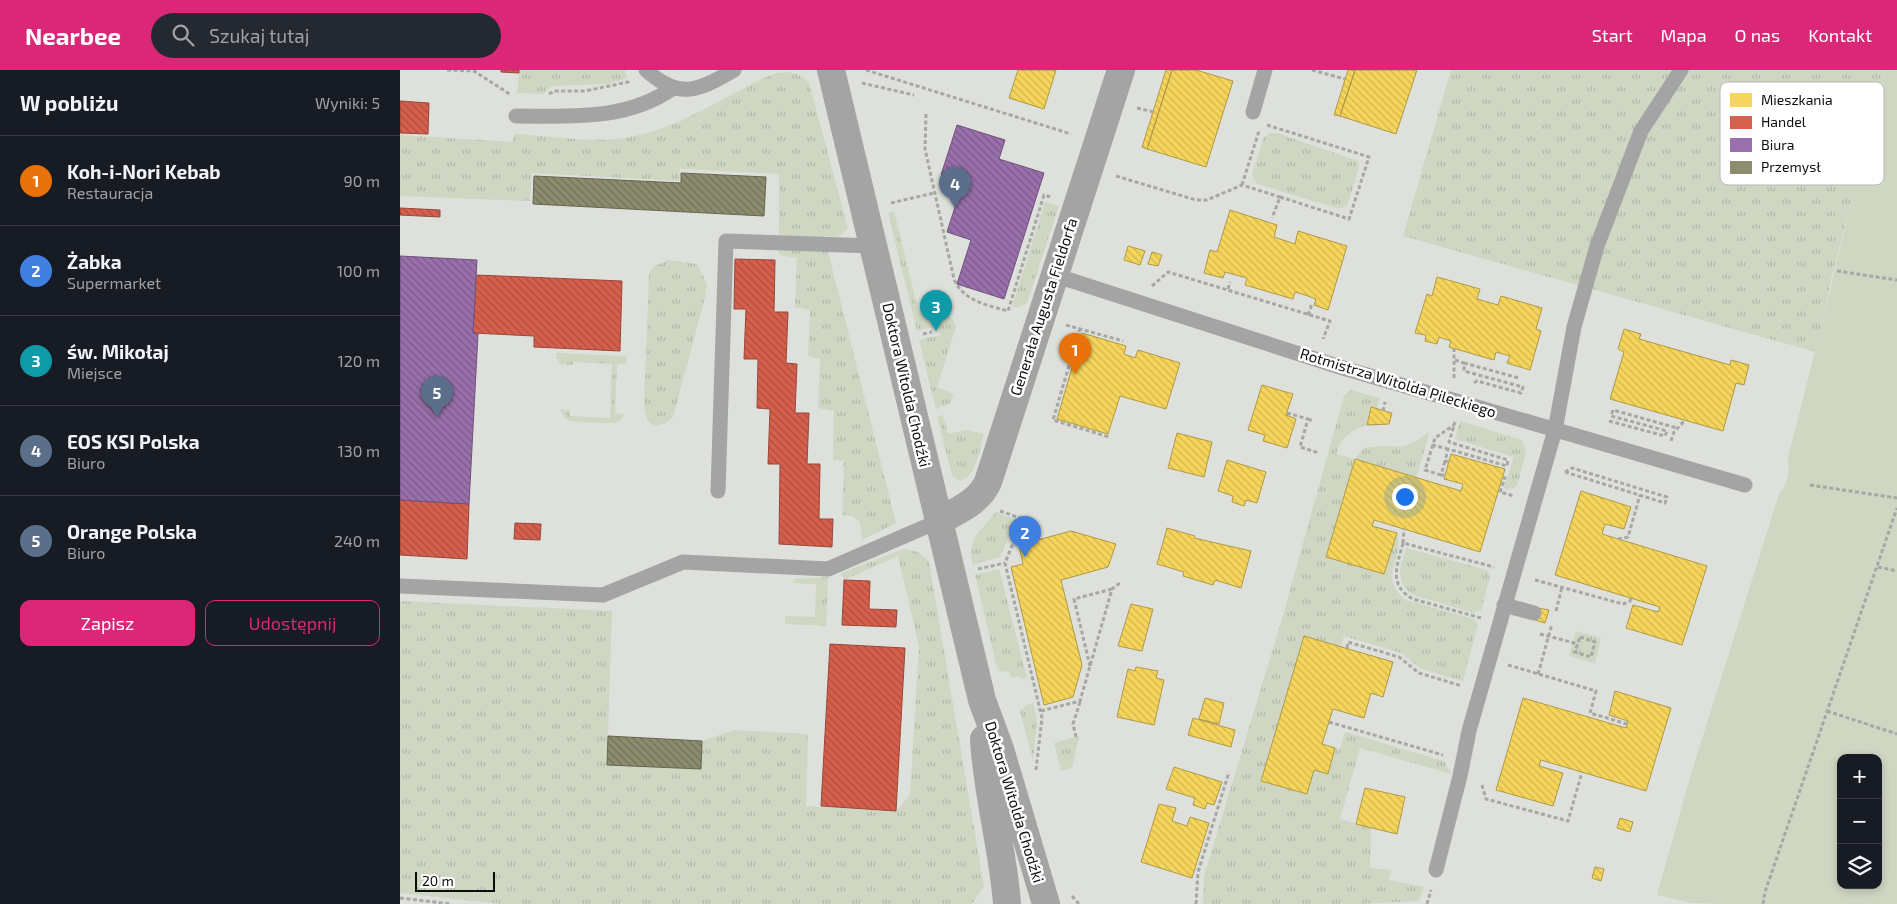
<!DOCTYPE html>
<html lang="pl">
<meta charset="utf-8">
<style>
body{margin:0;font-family:"Exo 2",sans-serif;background:#242831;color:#f1f3f6}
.controls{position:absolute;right:15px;bottom:15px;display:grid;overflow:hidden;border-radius:10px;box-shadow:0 2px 8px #0003}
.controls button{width:45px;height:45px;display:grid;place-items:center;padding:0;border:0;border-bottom:1px solid #363941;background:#171b24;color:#f1f3f6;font:25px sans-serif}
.scale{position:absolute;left:15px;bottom:12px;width:80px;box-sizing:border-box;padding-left:5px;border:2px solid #0c0d0b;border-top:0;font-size:14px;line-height:18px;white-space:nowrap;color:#0c0d0b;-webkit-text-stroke:4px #fff;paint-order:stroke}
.you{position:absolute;left:1004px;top:426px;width:18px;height:18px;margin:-12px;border:4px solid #fff;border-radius:50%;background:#1a73e8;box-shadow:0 0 0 8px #1a73e833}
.badge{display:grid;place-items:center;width:32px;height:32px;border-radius:50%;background:#db2777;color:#fff;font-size:16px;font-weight:700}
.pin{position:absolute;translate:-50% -41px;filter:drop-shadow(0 1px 2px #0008)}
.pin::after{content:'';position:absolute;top:26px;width:18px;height:15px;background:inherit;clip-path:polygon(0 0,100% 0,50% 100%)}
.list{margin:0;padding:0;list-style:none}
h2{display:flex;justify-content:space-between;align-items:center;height:65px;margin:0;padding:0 20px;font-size:21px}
h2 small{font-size:16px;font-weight:400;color:#9ea1a6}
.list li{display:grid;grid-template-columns:32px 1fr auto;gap:15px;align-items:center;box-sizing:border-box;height:90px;padding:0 20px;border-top:1px solid #363941}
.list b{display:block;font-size:19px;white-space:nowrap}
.list p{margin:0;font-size:16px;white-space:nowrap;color:#9ea1a6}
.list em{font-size:16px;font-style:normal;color:#9ea1a6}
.actions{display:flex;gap:10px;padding:15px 20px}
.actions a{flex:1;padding:11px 0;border:1px solid #db2777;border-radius:10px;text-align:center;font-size:18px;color:#db2777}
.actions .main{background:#db2777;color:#fff}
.icon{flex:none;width:28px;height:28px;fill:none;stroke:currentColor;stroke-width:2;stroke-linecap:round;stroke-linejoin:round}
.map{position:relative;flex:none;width:1497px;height:834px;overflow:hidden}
header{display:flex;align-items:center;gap:30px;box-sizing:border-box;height:70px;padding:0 25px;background:#db2777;color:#fff}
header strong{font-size:24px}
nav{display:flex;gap:28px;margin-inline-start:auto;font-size:18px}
.search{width:350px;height:45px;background:#242831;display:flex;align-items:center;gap:12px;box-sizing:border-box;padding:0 18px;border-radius:28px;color:#9ea1a6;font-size:19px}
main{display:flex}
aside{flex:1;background:#171b24}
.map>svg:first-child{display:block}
.grass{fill:url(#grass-tufts)}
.garden{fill:#cfd7c3;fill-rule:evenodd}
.homes{fill:url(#homes-back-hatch);stroke:#b09944}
.shops{fill:url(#shops-back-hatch);stroke:#994739}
.offices{fill:url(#offices-back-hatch);stroke:#6f527b}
.industry{fill:url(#industry-back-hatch);stroke:#666650}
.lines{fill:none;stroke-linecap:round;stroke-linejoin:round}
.path{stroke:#a7a7a5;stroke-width:3;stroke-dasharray:4 2.5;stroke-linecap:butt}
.service{stroke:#a3a4a3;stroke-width:15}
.minor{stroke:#a3a4a3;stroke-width:28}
.labels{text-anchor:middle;stroke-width:5;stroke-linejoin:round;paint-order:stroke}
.street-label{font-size:15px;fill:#0c0d0b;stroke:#fff}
.key{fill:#fff;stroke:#b6b6b6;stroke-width:1}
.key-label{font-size:14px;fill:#0c0d0b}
</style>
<header>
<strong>Nearbee</strong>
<div class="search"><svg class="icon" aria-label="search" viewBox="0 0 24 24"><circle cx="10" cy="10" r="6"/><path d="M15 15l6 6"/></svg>Szukaj tutaj</div>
<nav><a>Start</a><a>Mapa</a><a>O nas</a><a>Kontakt</a></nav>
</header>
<main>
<aside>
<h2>W pobliżu<small>Wyniki: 5</small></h2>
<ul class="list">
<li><span class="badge" style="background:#e8710a">1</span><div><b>Koh-i-Nori Kebab</b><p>Restauracja</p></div><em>90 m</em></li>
<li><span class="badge" style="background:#3f7fe0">2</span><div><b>Żabka</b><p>Supermarket</p></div><em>100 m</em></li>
<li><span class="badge" style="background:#0f9aa8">3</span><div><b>św. Mikołaj</b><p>Miejsce</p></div><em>120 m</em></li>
<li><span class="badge" style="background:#5c6f8a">4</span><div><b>EOS KSI Polska</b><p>Biuro</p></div><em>130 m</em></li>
<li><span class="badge" style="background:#5c6f8a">5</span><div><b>Orange Polska</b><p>Biuro</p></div><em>240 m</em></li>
</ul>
<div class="actions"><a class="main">Zapisz</a><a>Udostępnij</a></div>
</aside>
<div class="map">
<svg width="1497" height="834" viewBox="0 0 1497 834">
<defs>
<pattern id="grass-tufts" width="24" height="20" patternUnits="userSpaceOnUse" patternTransform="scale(1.25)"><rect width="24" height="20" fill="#cfd7c3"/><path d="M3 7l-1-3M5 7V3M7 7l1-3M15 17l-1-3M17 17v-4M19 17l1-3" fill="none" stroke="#b1b7a6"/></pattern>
<pattern id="homes-back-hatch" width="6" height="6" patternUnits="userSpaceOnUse" patternTransform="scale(1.25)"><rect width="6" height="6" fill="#f6d55c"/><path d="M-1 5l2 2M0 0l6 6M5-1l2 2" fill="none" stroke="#d2b64f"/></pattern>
<pattern id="shops-back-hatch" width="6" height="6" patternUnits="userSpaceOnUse" patternTransform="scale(1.25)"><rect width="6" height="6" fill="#d6604d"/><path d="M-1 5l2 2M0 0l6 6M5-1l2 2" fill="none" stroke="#ac4e3e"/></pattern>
<pattern id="offices-back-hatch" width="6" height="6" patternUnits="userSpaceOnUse" patternTransform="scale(1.25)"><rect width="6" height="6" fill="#9970ab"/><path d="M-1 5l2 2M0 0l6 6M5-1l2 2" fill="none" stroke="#7b5a89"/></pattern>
<pattern id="industry-back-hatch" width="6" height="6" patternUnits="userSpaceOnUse" patternTransform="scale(1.25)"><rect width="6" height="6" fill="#8c8c6e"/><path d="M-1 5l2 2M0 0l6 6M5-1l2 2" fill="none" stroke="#717159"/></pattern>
</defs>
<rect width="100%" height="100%" fill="#dee0db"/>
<!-- grass -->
<path class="grass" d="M119,0H225L228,8L207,14L152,16L143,24L117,23Z
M1051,0H1486L1431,209L1416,282L1003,166Z
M388,2L397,4L409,12L448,159L438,167L424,166L496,453L462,470L460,452L452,446L442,445L444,391L433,390L434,341L418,338L420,289L408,286L410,240L395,237L397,188L379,185V104L280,99L279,111L132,103L130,131L0,126V65L113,72L114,64C154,66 200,75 239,65C283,55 324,27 364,8L377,3Z
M870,63H877L958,91L959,97L948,134L943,138H937L857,114L852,105L864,67Z
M645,132L659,136L627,233L620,237H612Z
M494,141L519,243L540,240L552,248L556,257L537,317L554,324L549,334L536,339L519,270L541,265L538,255L517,261L488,143Z
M268,190L297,194L307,214L306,224L273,347L264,354L254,356L247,350L244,337L249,205L253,197Z
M157,283L227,286L226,294H217L215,343L224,344C223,347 221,351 217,352C211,354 175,353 169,350C164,348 162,344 160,339L170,340V346L210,348L212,294L174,292L173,295L160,294L156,288Z
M950,320L980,328L977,339L970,337L966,355C950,361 941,367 936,384L955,389L964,378C996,372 999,386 1030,361L1016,408L955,389L926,487L984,504L997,463C1005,490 976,507 1006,530L1074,549L1078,554L1063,611L1021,599L1001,583L944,566L941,577L904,566L861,711L907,724L914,700L928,704L935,678L940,679L945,662L1044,691L1052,704L960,678L940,749L971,758L970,798L991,800L989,810L1024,817L1019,831L960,834H803L804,806L882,549L944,326Z
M543,345L548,364L566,360L584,364C579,380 577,408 559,411L552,406L537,347Z
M1060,351L1122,370L1126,383L1117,416L1109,420L1104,418L1114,387L1055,369Z
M596,442L616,450L600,487L573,495C565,470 583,459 596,442Z
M1006,478L1087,500L1090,507L1081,540L1074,543L1013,525C994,511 1000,498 1006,478Z
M504,479L518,482L529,491L584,817L572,834H102L0,823V531L212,541L207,695L301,699L302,671L334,660L408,664L406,736L496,741L510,725L519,576L498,486L444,510L441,503Z
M599,499L627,608L621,609L620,606L611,608L610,602L600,601L596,594L575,505Z
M428,507L426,556L385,554V546L415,547L416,514L392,513L395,509Z
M1176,561L1201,568L1195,593L1169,586Z
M633,633L637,650L633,691L620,641L627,635Z
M679,666L672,698L661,701L654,673Z"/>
<!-- garden -->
<path class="garden" d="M1486,0H1497V834H1321L1291,833L1257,825L1291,704L1379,424C1389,412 1389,403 1388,387C1422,259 1450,128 1486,0ZM1441,688H1478V815H1441Z"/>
<!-- homes -->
<path class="homes" d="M618,0H656L644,39L609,28Z
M766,0H772L747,79L742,77Z
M772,0H796L833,11L806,97L747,79Z
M948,0H955L940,46L934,45Z
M955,0H1017L996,64L940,46Z
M830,140L877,155L874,167L895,174L898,161L947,176L928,240L914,235L916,229L905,225L895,222L893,229L845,215L847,208L825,202L823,208L804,203L810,180L817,182Z
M728,176L745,181L740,195L724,190Z
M752,182L762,185L758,196L748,194Z
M1037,207L1080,219L1077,229L1098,235L1101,226L1142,238L1136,259L1141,261L1130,300L1107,293L1110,286L1096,282L1094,290L1049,277L1051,271L1039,267L1037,274L1025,271L1026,265L1015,263L1027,224L1032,226Z
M1224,259L1241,264L1239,269L1330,295L1331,290L1349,295L1344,315L1336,313L1323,361L1210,329L1224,282L1218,279Z
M682,263L726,276L724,284L735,288L738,280L780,293L766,339L720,326L708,364L657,349Z
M862,315L893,324L886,345L896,349L887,378L863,371L865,365L848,360Z
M971,337L992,343L989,354L967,355Z
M777,363L812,372L804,407L768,398Z
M1051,384L1105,399L1080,482L974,450L972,456L997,463L984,504L926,487L955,389L1061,421L1063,414L1044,409Z
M827,390L866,402L857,433L846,430L844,436L832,432L833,426L818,421Z
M1181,421L1231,437L1224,459L1205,454L1202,464L1307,496L1282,575L1226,558L1233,535L1258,542L1260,537L1155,505Z
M767,458L795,466L794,468L851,481L841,518L815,510L813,515L783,506L784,502L757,494Z
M671,461L716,474L708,497L661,510L682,595L673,627L644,635L611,497L623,494L619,475Z
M731,534L753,539L742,581L718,576Z
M1138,538L1149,540L1145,553L1135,550Z
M904,566L993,592L983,627L971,623L964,648L933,639L922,674L935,678L928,704L914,700L907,724L861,711Z
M736,597L758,601L756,608L764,610L754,655L717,647L728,599L735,601Z
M1215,621L1271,638L1246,721L1141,690L1139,696L1163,703L1153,736L1096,720L1123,628L1226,658L1228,651L1209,645Z
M805,628L824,633L819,654L799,649Z
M793,648L835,660L831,677L788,665Z
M774,697L822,712L814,735L807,733L805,739L793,735L795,728L766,719Z
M965,718L1005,727L997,764L956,754Z
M759,734L776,738L772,751L787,756L790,747L809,753L792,808L741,792Z
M1220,748L1233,752L1230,762L1217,758Z
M1195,797L1204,799L1201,811L1192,808Z"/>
<!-- shops -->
<path class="shops" d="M101,0H119V3L101,2Z
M0,31L29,33L28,64L0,63Z
M0,138L40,140V147L0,145Z
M335,189L375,190L374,242H388L386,293L397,294L395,343H409L407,394H420L419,449H433L432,477L379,474L380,394H368L370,339L357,338L358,289H344L346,239H334Z
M76,205L222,211L220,281L134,277V266L73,263Z
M0,430L69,434L67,489L0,485Z
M115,453L141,454L140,470L114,469Z
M444,510L470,511L469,539L497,540L496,557L442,555Z
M430,574L505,578L496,741L421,736Z"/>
<!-- offices -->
<path class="offices" d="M557,55L605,70L599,89L644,103L604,229L557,214L571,170L547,162L563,112L541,105Z
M0,186L77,190L73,263L78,264L69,434L0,430Z"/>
<!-- industry -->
<path class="industry" d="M281,103L366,107L364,146L133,134L134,106L281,113Z
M208,666L302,671L301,699L207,695Z"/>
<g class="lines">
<!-- path -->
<path class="path" d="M47,0L74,1L111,25
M466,0L671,64
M912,0L945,9
M462,13L514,25
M149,24L154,21H185L228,12L229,10
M737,38L754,42
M526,44L525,79L554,209C563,231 587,235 608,241L644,125L651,127
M867,55L969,87L949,149L880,127L872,148
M716,106L796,130H807L842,115L880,127
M842,115L859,61
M491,133L534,123
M1437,201L1497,210
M752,216L768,202L930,251L923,269
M828,219L830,212
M908,245L912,234
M666,255L723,271
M680,258L653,350L709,367
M523,264L532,262
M1054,278V310
M1055,290L1064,293V301L1123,317L1121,323L1077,311L1072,314
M1064,293L1119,308
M983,341L985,332
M887,343L908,349L900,377L919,383
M908,349L913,351
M1209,351L1265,366L1267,361L1211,346L1213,340L1277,358
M1271,371L1274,362L1285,350
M1032,375L1048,379
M1048,392L1045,391L1048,379L1107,396L1108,390L1049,372L1055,352
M1165,402L1172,398L1267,427L1265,433L1165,402
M1041,405L1025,400L1035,368L1054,355
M1044,405H1041L1045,391
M1103,407L1105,408L1100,422L1114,426
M1410,415L1497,428
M600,441L623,449L605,493L642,648L636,700
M1218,469L1228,467L1240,425
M1003,473L1004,459
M1478,497L1497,501
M578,499L605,493
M1135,510L1223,534L1230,531L1231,528
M1156,541L1162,517
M1081,548L1013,529C988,515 997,496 1003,473L1094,497
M1140,564L1178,574
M1180,567L1195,572L1191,587L1175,582Z
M947,578L948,572L999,587L1019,603L1062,616
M1108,595L1196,621L1190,643L1227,654
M690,596L674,529L712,519
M1138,604L1152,554
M641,641L680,631L712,519L720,513
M1427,641L1497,664
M929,652L1043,685
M676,667L673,654L680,632
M1082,715L1086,729L1168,751L1182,702
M672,826L679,834
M0,828L51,834
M796,834L798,802L829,702
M1027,834L1031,820
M1363,834L1365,822L1497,438"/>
<!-- service -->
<path class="service" d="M246,0C280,31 299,20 334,0
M853,42L865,0
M116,46C171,46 226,51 273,18
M654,205L943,298L1345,415
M318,421L326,171L473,176
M0,516L203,525L283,492L428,499L539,451
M1104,535L1134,543
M1036,800L1060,706L1069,661L1155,360L1174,257L1197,176L1241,61L1281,0"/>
<!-- minor -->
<path class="minor" d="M431,0L582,630L600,679L646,834
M539,451C558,440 578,433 588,412L721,0
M584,669C587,725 603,779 607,834"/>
</g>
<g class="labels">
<!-- street labels -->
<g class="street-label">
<text transform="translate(644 237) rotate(-72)" y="5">Generała Augusta Fieldorfa</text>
<text transform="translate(998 313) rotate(17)" y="5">Rotmistrza Witolda Pileckiego</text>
<text transform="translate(506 315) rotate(77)" y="5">Doktora Witolda Chodźki</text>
<text transform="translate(614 732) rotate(73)" y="5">Doktora Witolda Chodźki</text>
</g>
</g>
<!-- legend -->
<rect x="1320" y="12" width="164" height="103" rx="8" class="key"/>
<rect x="1330" y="23" width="22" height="14" fill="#f6d55c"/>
<rect x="1330" y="46" width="22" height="13" fill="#d6604d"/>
<rect x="1330" y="68" width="22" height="14" fill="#9970ab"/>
<rect x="1330" y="91" width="22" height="13" fill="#8c8c6e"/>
<g class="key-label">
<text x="1361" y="35">Mieszkania</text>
<text x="1361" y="57">Handel</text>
<text x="1361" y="80">Biura</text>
<text x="1361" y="102">Przemysł</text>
</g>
</svg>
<div class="controls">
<button>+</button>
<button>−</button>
<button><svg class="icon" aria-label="layers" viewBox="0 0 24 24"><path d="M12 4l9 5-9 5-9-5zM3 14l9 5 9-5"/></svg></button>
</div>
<div class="scale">20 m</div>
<div class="you"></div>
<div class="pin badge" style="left:675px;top:304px;background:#e8710a">1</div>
<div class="pin badge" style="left:625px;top:487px;background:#3f7fe0">2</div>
<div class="pin badge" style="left:536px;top:261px;background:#0f9aa8">3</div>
<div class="pin badge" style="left:555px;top:138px;background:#5c6f8a">4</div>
<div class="pin badge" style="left:37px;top:347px;background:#5c6f8a">5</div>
</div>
</main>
